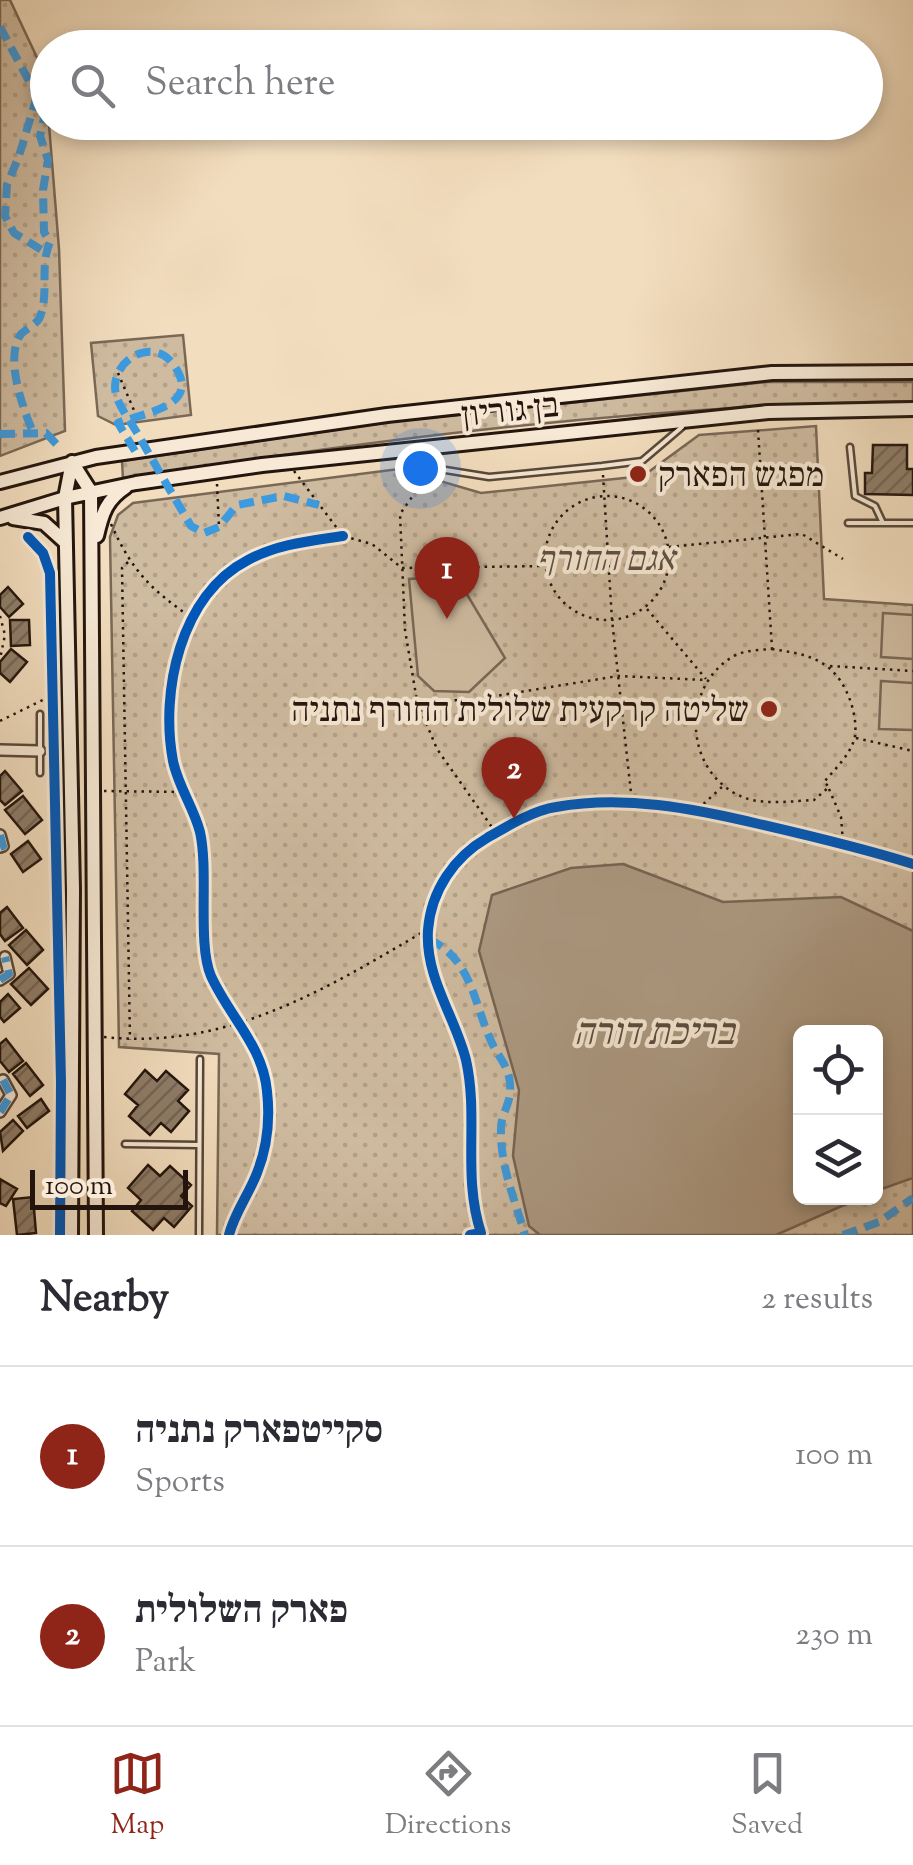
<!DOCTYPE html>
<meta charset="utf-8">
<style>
body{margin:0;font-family:"Sorts Mill Goudy","Frank Ruhl Libre",serif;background:#f2f2f3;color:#2b2b33}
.controls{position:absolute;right:30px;bottom:30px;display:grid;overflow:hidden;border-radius:15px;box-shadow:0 5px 15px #0003}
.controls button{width:90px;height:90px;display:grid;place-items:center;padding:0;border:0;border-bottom:2px solid #e1e1e2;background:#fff;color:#2b2b33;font:50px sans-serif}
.scale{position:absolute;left:30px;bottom:25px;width:158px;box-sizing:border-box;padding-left:10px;border:5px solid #23150d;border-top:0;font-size:28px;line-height:35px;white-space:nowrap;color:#23150d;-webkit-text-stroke:8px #f7e9d5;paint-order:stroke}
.you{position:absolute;left:420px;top:468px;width:35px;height:35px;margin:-25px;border:8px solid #fff;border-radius:50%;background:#1a73e8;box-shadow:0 0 0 15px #1a73e833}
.badge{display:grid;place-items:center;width:65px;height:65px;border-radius:50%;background:#8f2418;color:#fff;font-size:32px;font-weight:700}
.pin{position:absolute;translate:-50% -82px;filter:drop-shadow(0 2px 5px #0008)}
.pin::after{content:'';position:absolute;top:52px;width:35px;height:30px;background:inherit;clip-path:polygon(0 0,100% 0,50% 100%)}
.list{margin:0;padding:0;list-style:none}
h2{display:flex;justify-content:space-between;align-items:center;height:130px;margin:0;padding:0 40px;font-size:42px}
h2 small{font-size:32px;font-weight:400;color:#7c7c81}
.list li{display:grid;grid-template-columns:65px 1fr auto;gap:30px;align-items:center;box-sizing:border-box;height:180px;padding:0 40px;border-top:2px solid #e1e1e2}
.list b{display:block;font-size:38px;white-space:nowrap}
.list p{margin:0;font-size:32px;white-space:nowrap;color:#7c7c81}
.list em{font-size:32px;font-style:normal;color:#7c7c81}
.icon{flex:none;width:55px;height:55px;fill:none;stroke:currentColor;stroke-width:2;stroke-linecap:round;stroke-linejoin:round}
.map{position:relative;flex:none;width:913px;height:1235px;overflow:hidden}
.search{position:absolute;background:#fff;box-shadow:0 5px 15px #0003;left:30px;right:30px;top:30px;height:110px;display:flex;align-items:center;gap:25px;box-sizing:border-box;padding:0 35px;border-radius:55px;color:#7c7c81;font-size:38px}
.sheet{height:490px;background:#fff}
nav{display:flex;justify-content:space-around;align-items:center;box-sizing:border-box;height:140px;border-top:2px solid #e1e1e2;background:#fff;font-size:28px;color:#7c7c81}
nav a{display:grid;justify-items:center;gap:5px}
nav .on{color:#8f2418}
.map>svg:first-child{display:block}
.grass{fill:url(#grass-dots);stroke:#796856;stroke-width:2.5;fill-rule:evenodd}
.pitch{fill:#cfbba0;stroke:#796856;stroke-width:2.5}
.water{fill:#ac9982;stroke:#756453;stroke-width:2.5}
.building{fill:url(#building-hatch);stroke:#23150d;stroke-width:2.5}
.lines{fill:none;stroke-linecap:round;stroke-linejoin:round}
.service-casing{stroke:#574739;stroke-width:9}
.minor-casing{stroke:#574739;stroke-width:14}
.secondary-casing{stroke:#23150d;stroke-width:18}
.path{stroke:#23150d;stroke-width:2.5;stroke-dasharray:2.5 5;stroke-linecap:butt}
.service{stroke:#f7e9d5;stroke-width:4}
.minor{stroke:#f7e9d5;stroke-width:9}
.secondary{stroke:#f7e9d5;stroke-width:12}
.quiet{stroke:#3c9ade;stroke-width:8;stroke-dasharray:15 8;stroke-linecap:butt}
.cycleway-casing{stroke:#f7e9d5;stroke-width:16}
.cycleway{stroke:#0057b8;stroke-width:10}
.poi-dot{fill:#8f2418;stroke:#f7e9d5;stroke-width:4}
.labels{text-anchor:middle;stroke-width:8;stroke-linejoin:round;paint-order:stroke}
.street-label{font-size:35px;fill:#23150d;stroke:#f7e9d5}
.poi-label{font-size:35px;fill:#23150d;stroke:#f7e9d5;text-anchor:start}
.park-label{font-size:35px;font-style:italic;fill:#5f4f40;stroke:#f7e9d5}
.water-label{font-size:38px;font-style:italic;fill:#5a4a3c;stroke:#f7e9d5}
</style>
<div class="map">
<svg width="913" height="1235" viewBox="0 0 913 1235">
<defs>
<pattern id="grass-dots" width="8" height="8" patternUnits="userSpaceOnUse" patternTransform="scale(2.5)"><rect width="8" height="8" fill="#cfbba0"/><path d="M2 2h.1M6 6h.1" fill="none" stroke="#b1a089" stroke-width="1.8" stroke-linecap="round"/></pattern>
<pattern id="building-hatch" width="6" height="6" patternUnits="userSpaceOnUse" patternTransform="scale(2.5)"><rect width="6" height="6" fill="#8f7d69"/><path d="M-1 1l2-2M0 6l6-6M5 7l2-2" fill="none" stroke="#746555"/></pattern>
</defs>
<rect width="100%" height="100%" fill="#f2ddbe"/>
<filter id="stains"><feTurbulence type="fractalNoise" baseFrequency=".002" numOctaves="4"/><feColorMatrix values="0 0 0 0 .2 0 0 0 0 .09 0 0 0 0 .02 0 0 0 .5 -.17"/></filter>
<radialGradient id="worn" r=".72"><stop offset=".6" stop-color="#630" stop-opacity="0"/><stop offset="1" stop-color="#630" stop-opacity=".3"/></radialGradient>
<!-- grass -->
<path class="grass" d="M0,0H10L40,64L47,100L59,249L65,431L0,456Z
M183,335L191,415L116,425L98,416L91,343Z
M767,382H913V401C649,405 384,438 123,479L122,461L390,422Z
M816,426L824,599L913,605V1235H217L219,1054L119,1047L110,537L118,515L133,503L399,469L481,493L643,476L699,435ZM800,1032H876V1198H800Z"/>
<!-- pitch -->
<path class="pitch" d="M456,576L505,658L469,692L434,691L418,676L409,579Z
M883,613L913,615V659L881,657Z
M881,681L913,683V730L879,729Z"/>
<!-- water -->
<path class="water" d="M623,864L723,902L841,897L913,931V1178L876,1191V1032H800V1198H860L776,1235H540L529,1226L513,1156L519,1090L479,951L492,895L571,868Z"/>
<!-- building -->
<path class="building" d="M873,445H907V469H913V495L865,494V473H872Z
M8,587L23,604L9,617L0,607V595Z
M10,620H29L30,645L11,646Z
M11,649L27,662L10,682L0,673V662Z
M5,771L22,791L5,805L0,800V776Z
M23,796L42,820L25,834L5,810Z
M28,841L41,859L23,872L11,854Z
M7,907L23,928L5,941L0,934V913Z
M26,930L43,950L27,965L9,945Z
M29,968L48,989L31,1005L11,984Z
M8,994L20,1008L4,1022L0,1017V1002Z
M6,1039L23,1061L9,1072L0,1061V1044Z
M26,1063L43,1085L30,1096L13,1074Z
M145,1070L157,1081L166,1071L188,1090L178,1101L189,1111L171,1132L161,1123L150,1135L129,1116L138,1105L125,1094Z
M41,1099L49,1111L27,1128L18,1116Z
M13,1120L23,1131L3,1151L0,1132Z
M148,1165L160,1176L170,1166L191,1185L181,1196L192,1206L174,1227L164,1218L153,1230L132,1211L141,1200L128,1188Z
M0,1179L17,1189L6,1206L0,1203Z
M33,1197L36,1233L17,1235L13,1199Z"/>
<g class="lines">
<!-- service casing -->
<g class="service-casing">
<path id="service" d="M850,447L855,496L875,506L882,521
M409,456L433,468L489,477L602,466L642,461L682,427
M848,523H913
M40,714V773
M125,1144L199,1145
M199,1235L200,1059"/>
</g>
<!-- minor casing -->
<g class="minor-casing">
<path id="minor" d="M0,750L40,751
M0,835L3,846L0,847
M0,980L9,974L5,957
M0,1112L11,1095L3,1080"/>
</g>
<!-- secondary casing -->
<g class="secondary-casing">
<path id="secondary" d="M72,462L91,492L96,1235
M0,482L96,457L387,415L772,373L913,372
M0,518L65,498L136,483L262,465L768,412L913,409
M13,518L44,523L65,542
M97,536C102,514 106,500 126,487
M71,1235L73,890L65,498L72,462"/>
</g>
<!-- path -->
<path class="path" d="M118,373L136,415
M758,430L772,648
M294,471L343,536L372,544L402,568L544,566
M429,473L400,514L405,630L417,701L437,749L496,833
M603,475L612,620L632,802
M217,484L219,527
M545 558a62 62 0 1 1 124 0a62 62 0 1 1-124 0Z
M111,524C133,573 151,589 193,619
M669,547L802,534L843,559
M128,562L122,568L130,1040
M647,609L706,679
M0,616L5,635L0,659
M772,649C790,652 809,654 825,665C845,678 858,712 855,736C852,753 835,769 824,782L829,787L814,800C794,801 765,805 745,798C684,775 679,687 734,656C745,650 760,650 772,649Z
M830,666L913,671
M417,701L471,700L618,676L706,680
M0,721L57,693
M856,738L913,751
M829,789L841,817L843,842
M104,791L182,792
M698,809L723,786
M104,1037C228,1050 326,989 428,929
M479,1235L481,1233"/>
<!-- service -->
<use href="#service" class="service"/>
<!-- minor -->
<use href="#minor" class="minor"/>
<!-- secondary -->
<use href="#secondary" class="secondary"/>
<!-- quiet -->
<path class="quiet" d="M0,27L37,96L44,118L40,136L48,160L43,190L44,232L50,242C39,267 50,296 39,319C35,325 26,329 21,334C4,357 23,409 33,432
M37,96L19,156L7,185L5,216L14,233L45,252
M0,434L46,433L61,449
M135,451L118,423C141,413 205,407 173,364C151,334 105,364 117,398C122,411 133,425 140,438C157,468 174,497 191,526L204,533L219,527L237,505L284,496L319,505
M0,835L3,846L0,847
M429,939C475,961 474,1010 495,1049C502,1061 509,1069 510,1084C512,1104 501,1112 501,1129C500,1166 515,1200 525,1235
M0,980L9,974L5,957
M0,1112L11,1095L3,1080
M843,1235L879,1222L913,1198"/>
<!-- cycleway casing -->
<g class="cycleway-casing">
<path id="cycleway" d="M28,537L43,553L50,573L61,1082L60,1235
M229,1235C234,1214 249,1194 257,1173C267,1148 270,1118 267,1091C263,1046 229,1016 211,976C197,944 209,872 200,832C194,808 178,786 173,761C160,692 180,595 248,560C278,544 310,541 343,536
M470,1235L481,1233C462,1175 479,1118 466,1060C455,1016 425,978 428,930C431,891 454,857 487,838C506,827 534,810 556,807C624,795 692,808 759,824C811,836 862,848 913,864"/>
</g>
<!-- cycleway -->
<use href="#cycleway" class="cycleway"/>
</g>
<!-- markers -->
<g class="poi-dot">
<circle cx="638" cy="474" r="10"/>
<circle cx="769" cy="709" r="10"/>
</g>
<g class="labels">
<!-- street labels -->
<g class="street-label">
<text transform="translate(510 409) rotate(-6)" y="12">בן גוריון</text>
</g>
<!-- poi labels -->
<g class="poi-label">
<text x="658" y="486">מפגש הפארק</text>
<text x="749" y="721" text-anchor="end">שליטה קרקעית שלולית החורף נתניה</text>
</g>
<!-- park labels -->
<g class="park-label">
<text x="606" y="570">אגם החורף</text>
</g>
<!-- water labels -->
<g class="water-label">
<text x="654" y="1044">בריכת דורה</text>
</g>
</g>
<rect width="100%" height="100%" filter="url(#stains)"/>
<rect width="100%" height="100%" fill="url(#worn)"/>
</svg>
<div class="controls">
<button><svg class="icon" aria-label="locate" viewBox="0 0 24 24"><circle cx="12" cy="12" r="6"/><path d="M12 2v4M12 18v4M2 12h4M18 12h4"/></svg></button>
<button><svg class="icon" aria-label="layers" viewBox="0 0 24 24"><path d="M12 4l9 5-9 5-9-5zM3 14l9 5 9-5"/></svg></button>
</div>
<div class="scale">100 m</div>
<div class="you"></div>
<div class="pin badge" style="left:447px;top:619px">1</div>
<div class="pin badge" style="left:514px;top:819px">2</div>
<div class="search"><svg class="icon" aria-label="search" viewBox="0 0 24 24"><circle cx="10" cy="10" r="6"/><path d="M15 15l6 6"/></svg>Search here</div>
</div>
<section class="sheet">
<h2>Nearby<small>2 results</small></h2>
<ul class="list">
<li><span class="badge">1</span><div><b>סקייטפארק נתניה</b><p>Sports</p></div><em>100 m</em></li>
<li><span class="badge">2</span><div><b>פארק השלולית</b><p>Park</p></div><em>230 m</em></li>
</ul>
</section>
<nav>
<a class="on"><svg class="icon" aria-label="map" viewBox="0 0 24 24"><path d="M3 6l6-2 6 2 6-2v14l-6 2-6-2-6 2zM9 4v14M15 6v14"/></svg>Map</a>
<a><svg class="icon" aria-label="directions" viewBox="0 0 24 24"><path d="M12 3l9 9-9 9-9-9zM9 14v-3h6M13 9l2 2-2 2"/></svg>Directions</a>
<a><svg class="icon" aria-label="saved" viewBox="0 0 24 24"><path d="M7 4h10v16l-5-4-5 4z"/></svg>Saved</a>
</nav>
